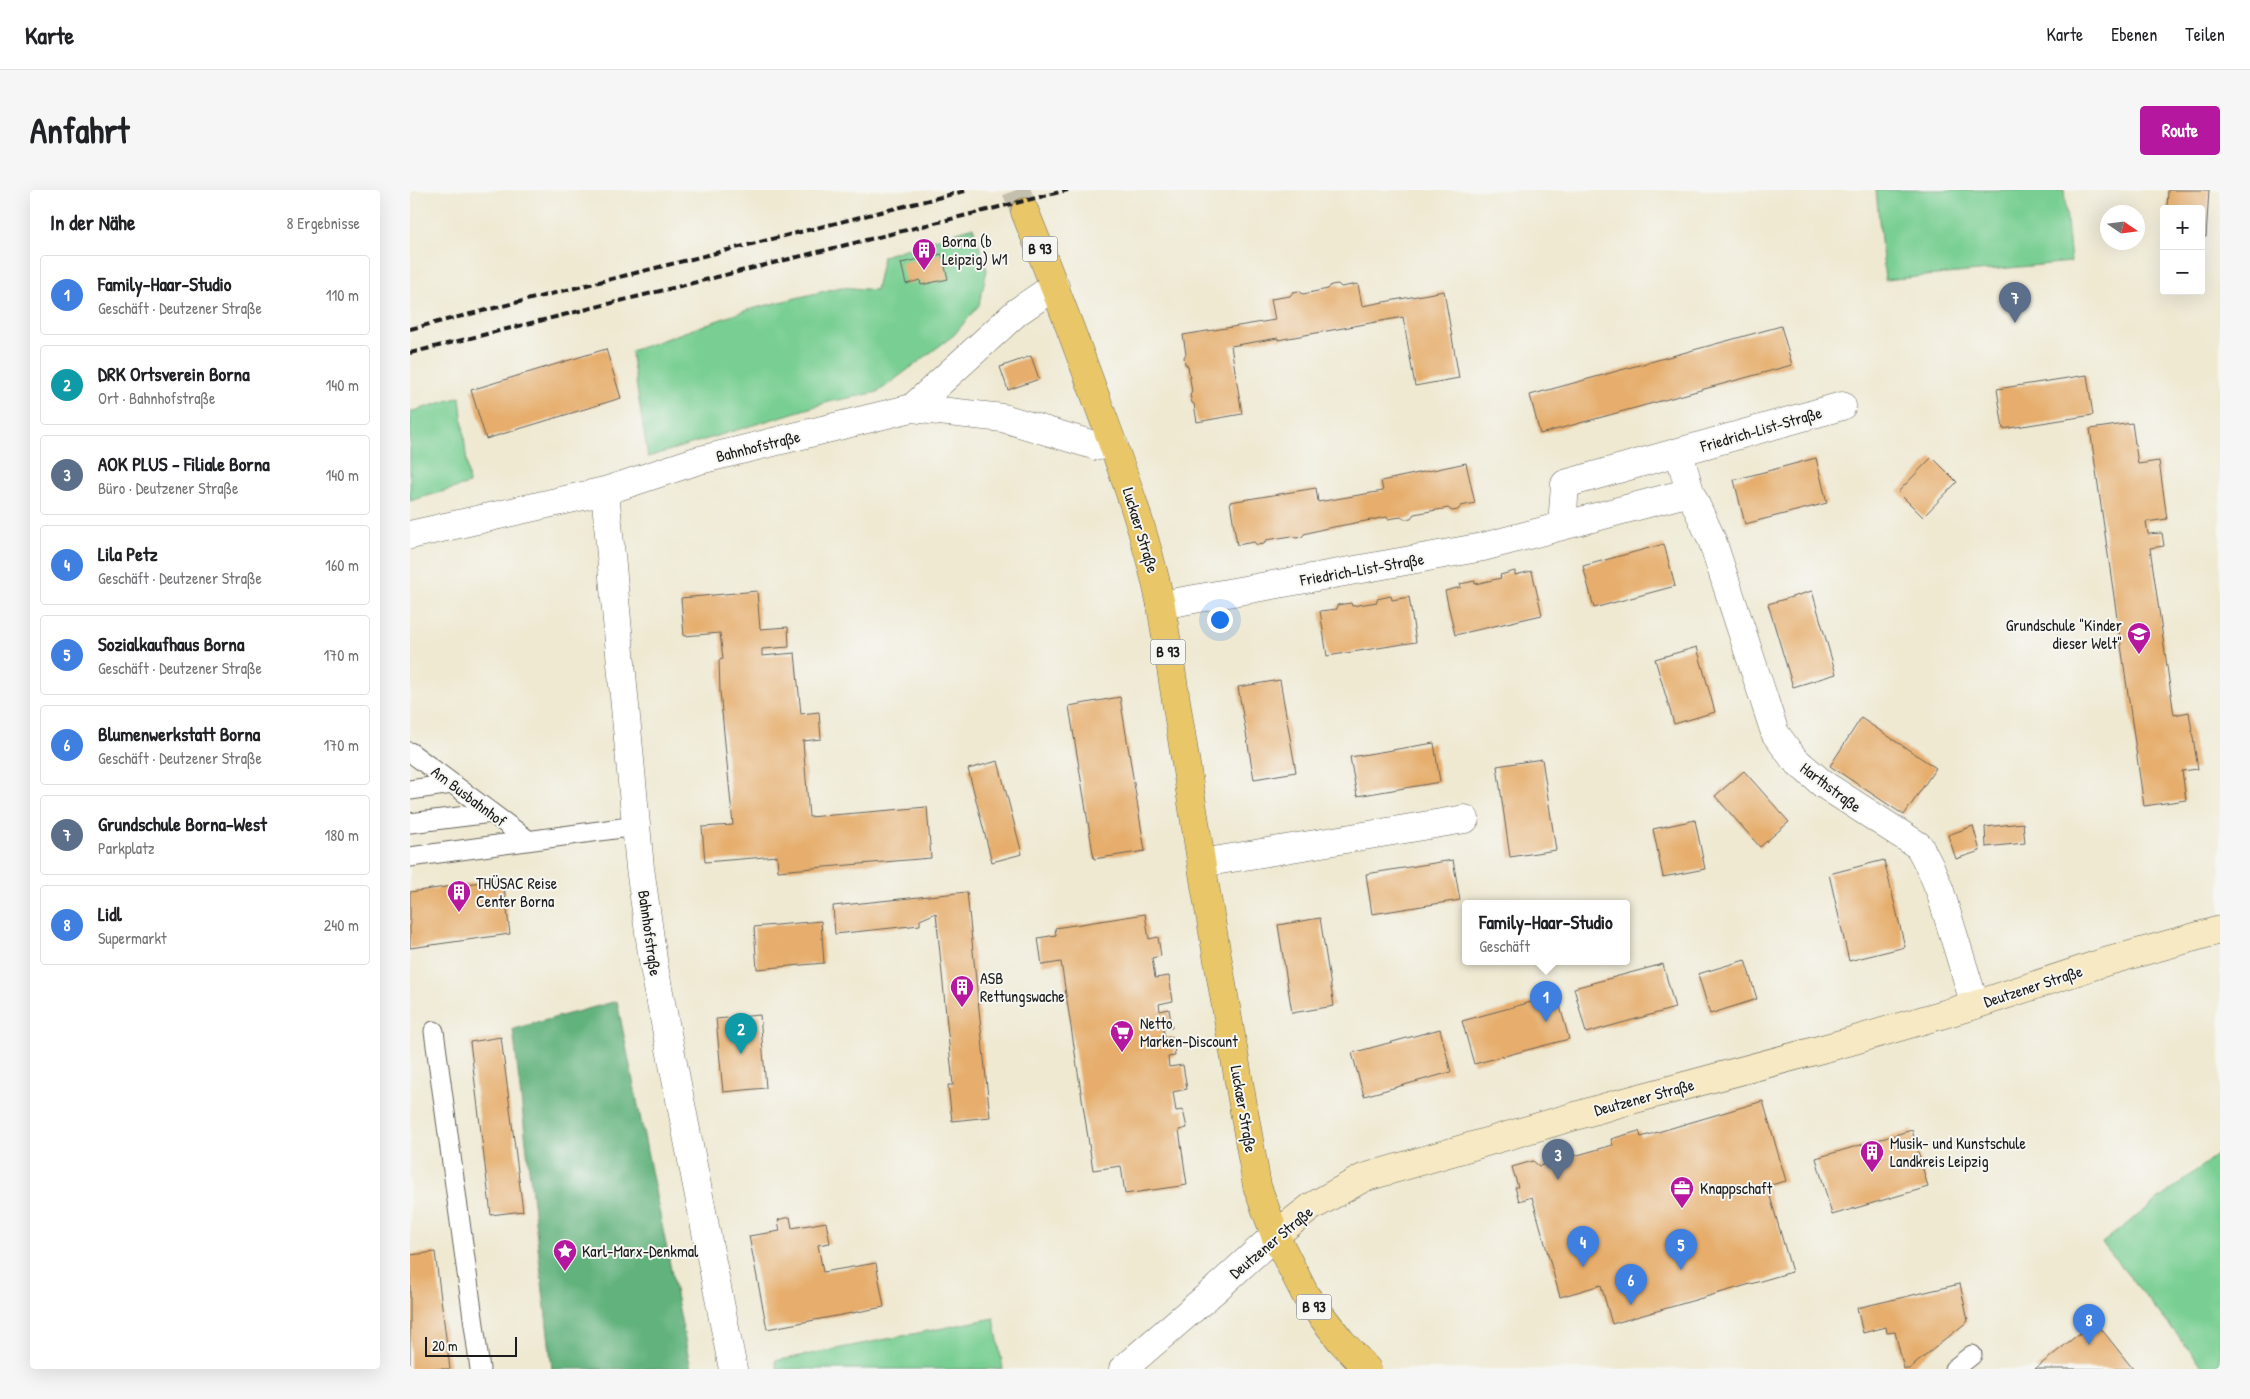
<!DOCTYPE html>
<html lang="de">
<meta charset="utf-8">
<style>
body{margin:0;font-family:"Patrick Hand",sans-serif;background:#f6f6f6;color:#202124}
.controls{position:absolute;right:15px;top:15px;display:grid;overflow:hidden;border-radius:5px;box-shadow:0 5px 20px #0002}
.controls button{width:45px;height:45px;display:grid;place-items:center;padding:0;border:0;border-bottom:1px solid #e0e0e0;background:#fff;color:#202124;font:25px sans-serif}
.compass{position:absolute;left:1690px;top:15px;width:45px;height:45px;border-radius:50%;background:#fff;box-shadow:0 5px 20px #0002;rotate:103deg}
.scale{position:absolute;left:15px;bottom:12px;width:92px;box-sizing:border-box;padding-left:5px;border:2px solid #1c1c1c;border-top:0;font-size:14px;line-height:18px;white-space:nowrap;color:#1c1c1c;-webkit-text-stroke:4px #f6f6f2;paint-order:stroke}
.you{position:absolute;left:809px;top:429px;width:18px;height:18px;margin:-12px;border:4px solid #fff;border-radius:50%;background:#1a73e8;box-shadow:0 0 0 8px #1a73e833}
.badge{display:grid;place-items:center;width:32px;height:32px;border-radius:50%;background:#b5179e;color:#fff;font-size:16px;font-weight:700}
.pin{position:absolute;translate:-50% -41px;filter:drop-shadow(0 1px 2px #0008)}
.pin::after{content:'';position:absolute;top:26px;width:18px;height:15px;background:inherit;clip-path:polygon(0 0,100% 0,50% 100%)}
.popup{position:absolute;left:1052px;top:710px;width:168px;height:65px;box-sizing:border-box;display:grid;place-content:center;border-radius:5px;background:#fff;filter:drop-shadow(0 1px 4px #0005);font-size:16px;white-space:nowrap;color:#757577}
.popup b{font-size:19px;color:#202124}
.popup::after{content:'';position:absolute;left:50%;top:100%;margin-left:-10px;border:10px solid transparent;border-top-color:#fff}
.list{margin:0;padding:0;list-style:none}
h2{display:flex;justify-content:space-between;align-items:center;height:65px;margin:0;padding:0 20px;font-size:21px}
h2 small{font-size:16px;font-weight:400;color:#757577}
.list li{display:grid;grid-template-columns:32px 1fr auto;gap:15px;align-items:center;box-sizing:border-box;height:80px;margin:0 10px 10px;padding:0 10px;border:1px solid #e0e0e0;border-radius:5px}
.list b{display:block;font-size:19px;white-space:nowrap}
.list p{margin:0;font-size:16px;white-space:nowrap;color:#757577}
.list em{font-size:16px;font-style:normal;color:#757577}
.map{position:relative;flex:none;width:1810px;height:1179px;overflow:hidden;border-radius:5px}
header{display:flex;align-items:center;gap:30px;box-sizing:border-box;height:70px;padding:0 25px;background:#fff;border-bottom:1px solid #e0e0e0}
header strong{font-size:24px}
nav{display:flex;gap:28px;margin-inline-start:auto;font-size:18px}
.intro{display:flex;align-items:center;justify-content:space-between;box-sizing:border-box;height:120px;padding:0 30px}
h1{margin:0;font-size:35px}
.button{padding:12px 22px;border-radius:5px;background:#b5179e;color:#fff;font-size:18px;font-weight:700}
main{display:flex;gap:30px;padding:0 30px}
aside{flex:1;background:#fff;border-radius:5px;box-shadow:0 5px 20px #0002}
.map>svg:first-child{display:block}
.green{fill:#79cf93;stroke:#4a7658}
.forest{fill:#62b27d;stroke:#3f674c}
.building{fill:#e6ad6c}
.lines{fill:none;stroke-linecap:round;stroke-linejoin:round}
.primary-tunnel{stroke:#c5c0ae;stroke-width:28;stroke-dasharray:28 14;stroke-linecap:butt}
.lane-casing{stroke:#66645c;stroke-width:21}
.street-casing{stroke:#66645c;stroke-width:29}
.secondary-casing{stroke:#66645c;stroke-width:29}
.primary-casing{stroke:#66645c;stroke-width:29}
.lane{stroke:#fff;stroke-width:19}
.street{stroke:#fff;stroke-width:28}
.secondary{stroke:#f6e9c3;stroke-width:28}
.primary{stroke:#e9c769;stroke-width:28}
.rail{stroke:#1c1c1c;stroke-width:4;stroke-dasharray:8 4;stroke-linecap:butt}
.labels{text-anchor:middle;stroke-width:4;stroke-linejoin:round;paint-order:stroke}
.shield{fill:#f6f6f2;stroke:#5d5d5c;stroke-width:1}
.shield-label{font-size:15px;font-weight:bold;fill:#1c1c1c}
.poi-label{font-size:16px;fill:#1c1c1c;stroke:#f6f6f2;text-anchor:start}
.street-label{font-size:16px;fill:#1c1c1c;stroke:#f6f6f2}
</style>
<header>
<strong>Karte</strong>
<nav><a>Karte</a><a>Ebenen</a><a>Teilen</a></nav>
</header>
<div class="intro"><h1>Anfahrt</h1><a class="button">Route</a></div>
<main>
<aside>
<h2>In der Nähe<small>8 Ergebnisse</small></h2>
<ul class="list">
<li><span class="badge" style="background:#3f7fe0">1</span><div><b>Family-Haar-Studio</b><p>Geschäft · Deutzener Straße</p></div><em>110 m</em></li>
<li><span class="badge" style="background:#0f9aa8">2</span><div><b>DRK Ortsverein Borna</b><p>Ort · Bahnhofstraße</p></div><em>140 m</em></li>
<li><span class="badge" style="background:#5c6f8a">3</span><div><b>AOK PLUS - Filiale Borna</b><p>Büro · Deutzener Straße</p></div><em>140 m</em></li>
<li><span class="badge" style="background:#3f7fe0">4</span><div><b>Lila Petz</b><p>Geschäft · Deutzener Straße</p></div><em>160 m</em></li>
<li><span class="badge" style="background:#3f7fe0">5</span><div><b>Sozialkaufhaus Borna</b><p>Geschäft · Deutzener Straße</p></div><em>170 m</em></li>
<li><span class="badge" style="background:#3f7fe0">6</span><div><b>Blumenwerkstatt Borna</b><p>Geschäft · Deutzener Straße</p></div><em>170 m</em></li>
<li><span class="badge" style="background:#5c6f8a">7</span><div><b>Grundschule Borna-West</b><p>Parkplatz</p></div><em>180 m</em></li>
<li><span class="badge" style="background:#3f7fe0">8</span><div><b>Lidl</b><p>Supermarkt</p></div><em>240 m</em></li>
</ul>
</aside>
<div class="map">
<svg width="1810" height="1179" viewBox="0 0 1810 1179">
<rect width="100%" height="100%" fill="#f6f6f2"/>
<filter id="ink" filterUnits="userSpaceOnUse"><feTurbulence type="fractalNoise" baseFrequency=".02" numOctaves="2"/><feDisplacementMap in="SourceGraphic" scale="10" xChannelSelector="R" yChannelSelector="G"/><feConvolveMatrix kernelMatrix="1 2 1 2 8 2 1 2 1" color-interpolation-filters="sRGB"/></filter>
<filter id="wash" filterUnits="userSpaceOnUse"><feTurbulence type="fractalNoise" baseFrequency=".0096" numOctaves="4" result="noise"/><feDisplacementMap in="SourceGraphic" scale="20" xChannelSelector="R" yChannelSelector="G"/><feGaussianBlur stdDeviation="1.12" result="paint"/><feColorMatrix in="noise" values="0 0 0 0 0 0 0 0 0 0 0 0 0 0 0 0 0 1.4 0 .05"/><feComposite in="paint" operator="in"/></filter>
<g filter="url(#wash)">
<rect width="100%" height="100%" fill="#efe9d2"/>
<!-- green -->
<path class="green" d="M1466,0H1654L1661,72L1475,90Z
M563,37L577,80L569,115L544,145L468,202L419,212L238,267L221,161L337,120L431,97L466,100L473,66Z
M50,207L59,294L0,311V222Z
M1810,962V1179H1795L1692,1053Z
M584,1128L593,1179H367L365,1171Z"/>
<!-- forest -->
<path class="forest" d="M207,811L281,1179H142L103,839Z"/>
<g id="blocks">
<!-- building -->
<path class="building" d="M1758,0H1799L1796,47L1791,46V19H1757Z
M532,64L538,89L511,95L510,90L496,94L491,73Z
M928,94L931,97L948,94L952,116L1034,101L1049,188L1005,196L993,127L868,150V148L821,156L832,224L787,232L784,214L782,213L780,205L782,202L778,176L775,174L774,167L776,164L773,145L865,130L861,109L880,106L883,102L889,101L893,104L918,99L921,95Z
M1371,136L1382,175L1130,244L1120,205Z
M196,159L211,208L76,249L61,200Z
M621,166L629,189L598,200L590,177Z
M1677,185L1683,225L1593,239L1587,199Z
M1722,233L1728,274L1749,271L1757,329L1736,332L1738,344L1752,343L1754,356L1740,358L1764,525L1779,522L1788,579L1772,581L1776,610L1734,616L1680,239Z
M1522,267L1547,292L1513,327L1488,302Z
M1406,268L1417,313L1335,334L1324,290Z
M1056,273L1065,313L1051,316L1048,320L1042,321L1038,318L1004,324L1001,328L994,329L991,327L978,329L977,327L913,339L894,344L892,347L886,348L882,346L856,350L854,354L847,355L844,352L827,355L820,312L906,298L908,312L973,301L971,291Z
M1254,354L1265,396L1184,418L1173,376Z
M1105,381V385L1122,381L1132,425L1045,445L1035,401L1051,397L1050,394L1065,391V394L1091,388L1090,385Z
M347,401L350,439L378,437L379,457L352,459V466L385,463L391,524L409,522L411,549L393,551L399,627L517,617L521,668L368,681L367,666L295,672L292,637L323,635L310,502L309,470L313,469L310,443L274,446L271,408Z
M1402,401L1426,484L1383,497L1358,414Z
M981,406L982,410L999,407L1006,452L917,466L910,421L927,419V415L941,413L942,416L967,412V409Z
M1287,457L1305,522L1264,534L1245,469Z
M870,490L886,582L844,589L828,497Z
M710,507L735,661L684,669L659,516Z
M1451,528L1526,578L1494,625L1420,576Z
M1024,553L1030,592L947,606L940,567Z
M1132,569L1146,660L1100,667L1087,576Z
M588,571L612,664L582,672L558,579Z
M1334,581L1379,632L1350,657L1305,606Z
M1285,630L1295,679L1253,687L1243,639Z
M1613,633L1615,653L1576,657L1575,637Z
M1563,636L1570,661L1546,669L1538,645Z
M1043,670L1050,710L962,724L956,684Z
M1474,670L1495,757L1439,771L1419,684Z
M93,689L100,744L0,758V702Z
M557,702L580,927L542,931L538,895H543L526,723L510,730V735L425,744L423,716Z
M735,724L739,749L748,747L751,766L742,768L745,788L759,786L763,811L749,814L750,821L759,819L762,838L753,839L755,848L763,847L765,866L758,867L759,877L773,875L777,899L763,902L766,921L773,920L777,938L769,940L777,995L715,1004L711,976L683,980L651,772L632,775L628,748L646,745L645,738Z
M910,728L924,816L882,823L868,735Z
M411,731L414,773L347,779L344,737Z
M1335,770L1347,809L1300,824L1288,784Z
M1253,774L1265,818L1176,843L1164,798Z
M1147,805L1159,849L1064,874L1052,831Z
M350,825L356,898L313,902L306,829Z
M1030,839L1041,882L954,906L942,863Z
M91,847L113,1021L81,1025L60,852Z
M1353,911L1376,991L1357,996L1382,1082L1202,1134L1191,1095L1150,1107L1122,1007L1109,1011L1105,997H1108L1102,977L1123,971L1129,976L1203,955L1201,949L1229,941L1231,947Z
M1502,940L1518,997L1422,1025L1406,968Z
M380,1027L382,1038L416,1032L420,1053L408,1055L413,1082L466,1073L474,1117L357,1139L339,1046L370,1041L368,1030Z
M25,1062L40,1179H0V1065Z
M1550,1094L1558,1131L1499,1179H1494L1485,1142L1477,1143L1476,1137L1453,1143L1447,1118Z
M1685,1131L1723,1179H1625Z"/>
</g>
</g>
<g filter="url(#ink)">
<use href="#blocks" fill-opacity="0" stroke="#66645c" stroke-width="1"/>
<g class="lines">
<!-- primary-tunnel -->
<path class="primary-tunnel" d="M606,0L615,22"/>
<!-- lane casing -->
<g class="lane-casing">
<path id="lane" d="M0,562L118,650
M0,600L42,594
M0,633L81,623
M0,667L226,636
M24,841L70,1179
M1544,1179L1562,1165"/>
</g>
<!-- street casing -->
<g class="street-casing">
<path id="street" d="M502,218L607,122L645,96
M195,301L230,678L244,777L323,1179
M1280,302L1302,350L1365,543L1384,569L1413,594L1509,656L1521,679L1530,701L1565,815
M1152,336L1155,294L1432,216
M0,345L195,301L286,271L502,218L593,228L687,256L704,255
M751,415L1073,357L1280,302L1269,262
M792,673L1055,629
M713,1179L806,1099L865,1045"/>
</g>
<!-- secondary casing -->
<g class="secondary-casing">
<path id="secondary" d="M865,1045L901,1017L953,988L1203,915L1438,852L1565,815L1695,772L1810,740"/>
</g>
<!-- primary casing -->
<g class="primary-casing">
<path id="primary" d="M615,22C640,84 663,145 686,208C711,276 736,343 751,415L795,696L847,996L865,1045L896,1106L931,1151L957,1179"/>
</g>
<!-- lane -->
<use href="#lane" class="lane"/>
<!-- street -->
<use href="#street" class="street"/>
<!-- secondary -->
<use href="#secondary" class="secondary"/>
<!-- primary -->
<use href="#primary" class="primary"/>
<!-- rail -->
<path class="rail" d="M0,139L559,0
M0,163L658,0"/>
</g>
</g>
<!-- icons -->
<defs>
<g id="building-pin" transform="scale(1.25)"><path d="M0 17L-7.5 6A9.5 9.5 0 1 1 7.5 6Z" fill="#b5179e" stroke="#f6f6f2"/><path d="M-4-6H4V6H1V3H-1V6H-4ZM-2.5-4.3h1.7v1.8h-1.7ZM.8-4.3h1.7v1.8H.8ZM-2.5-1h1.7V.8h-1.7ZM.8-1h1.7V.8H.8Z" fill="#fff"/></g>
<g id="school-pin" transform="scale(1.25)"><path d="M0 17L-7.5 6A9.5 9.5 0 1 1 7.5 6Z" fill="#b5179e" stroke="#f6f6f2"/><path d="M0-5L7-2L0 1L-7-2ZM-4 1L0 2.5L4 1V4Q0 6-4 4Z" fill="#fff"/></g>
<g id="supermarket-pin" transform="scale(1.25)"><path d="M0 17L-7.5 6A9.5 9.5 0 1 1 7.5 6Z" fill="#b5179e" stroke="#f6f6f2"/><path d="M-6-5.5h2.5l.6 2H6L4.5 2H-2.5L-4.4-4H-6ZM-1.5 3.2a1.3 1.3 0 1 0 .1 0ZM3 3.2a1.3 1.3 0 1 0 .1 0Z" fill="#fff"/></g>
<g id="office-pin" transform="scale(1.25)"><path d="M0 17L-7.5 6A9.5 9.5 0 1 1 7.5 6Z" fill="#b5179e" stroke="#f6f6f2"/><path d="M-6-3h4V-5.5h4V-3h4V5H-6ZM-1-4.5V-3h2v-1.5ZM-6 0V1H6V0Z" fill="#fff"/></g>
<g id="sight-pin" transform="scale(1.25)"><path d="M0 17L-7.5 6A9.5 9.5 0 1 1 7.5 6Z" fill="#b5179e" stroke="#f6f6f2"/><path d="M0-6L1.8-2.2L6-1.7L2.9 1.2L3.7 5.4L0 3.3L-3.7 5.4L-2.9 1.2L-6-1.7L-1.8-2.2Z" fill="#fff"/></g>
</defs>
<g fill-rule="evenodd">
<use href="#building-pin" x="514" y="60"/>
<use href="#school-pin" x="1729" y="444"/>
<use href="#building-pin" x="49" y="702"/>
<use href="#building-pin" x="552" y="797"/>
<use href="#supermarket-pin" x="712" y="842"/>
<use href="#building-pin" x="1462" y="962"/>
<use href="#office-pin" x="1272" y="998"/>
<use href="#sight-pin" x="155" y="1061"/>
</g>
<g class="labels">
<!-- shield labels -->
<g class="shield">
<rect x="612.5" y="46.5" width="35" height="25" rx="4"/>
<rect x="740.5" y="449.5" width="35" height="25" rx="4"/>
<rect x="886.5" y="1104.5" width="35" height="25" rx="4"/>
</g>
<g class="shield-label">
<text x="630" y="64">B 93</text>
<text x="758" y="467">B 93</text>
<text x="904" y="1122">B 93</text>
</g>
<!-- poi labels -->
<g class="poi-label">
<text x="532" y="57">Borna (b<tspan x="532" dy="18">Leipzig) W1</tspan></text>
<text x="1712" y="441" text-anchor="end">Grundschule "Kinder<tspan x="1712" dy="18">dieser Welt"</tspan></text>
<text x="66" y="699">THÜSAC Reise<tspan x="66" dy="18">Center Borna</tspan></text>
<text x="570" y="794">ASB<tspan x="570" dy="18">Rettungswache</tspan></text>
<text x="730" y="839">Netto<tspan x="730" dy="18">Marken-Discount</tspan></text>
<text x="1480" y="959">Musik- und Kunstschule<tspan x="1480" dy="18">Landkreis Leipzig</tspan></text>
<text x="1290" y="1004">Knappschaft</text>
<text x="172" y="1067">Karl-Marx-Denkmal</text>
</g>
<!-- street labels -->
<g class="street-label">
<text transform="translate(1351 239) rotate(-16)" y="6">Friedrich-List-Straße</text>
<text transform="translate(348 256) rotate(-14)" y="6">Bahnhofstraße</text>
<text transform="translate(731 340) rotate(73)" y="6">Luckaer Straße</text>
<text transform="translate(952 379) rotate(-10)" y="6">Friedrich-List-Straße</text>
<text transform="translate(1421 597) rotate(37)" y="6">Harthstraße</text>
<text transform="translate(59 606) rotate(37)" y="6">Am Busbahnhof</text>
<text transform="translate(240 743) rotate(82)" y="6">Bahnhofstraße</text>
<text transform="translate(1623 796) rotate(-18)" y="6">Deutzener Straße</text>
<text transform="translate(1234 907) rotate(-15)" y="6">Deutzener Straße</text>
<text transform="translate(834 919) rotate(80)" y="6">Luckaer Straße</text>
<text transform="translate(861 1052) rotate(-40)" y="6">Deutzener Straße</text>
</g>
</g>
</svg>
<div class="controls">
<button>+</button>
<button>−</button>
</div>
<svg class="compass" viewBox="-18 -18 36 36"><path d="M0-13l5 13h-10z" fill="#e53935"/><path d="M0 13l5-13h-10z" fill="#757577"/></svg>
<div class="scale">20 m</div>
<div class="you"></div>
<div class="pin badge" style="left:1136px;top:832px;background:#3f7fe0">1</div>
<div class="popup"><b>Family-Haar-Studio</b>Geschäft</div>
<div class="pin badge" style="left:331px;top:864px;background:#0f9aa8">2</div>
<div class="pin badge" style="left:1148px;top:990px;background:#5c6f8a">3</div>
<div class="pin badge" style="left:1173px;top:1077px;background:#3f7fe0">4</div>
<div class="pin badge" style="left:1271px;top:1080px;background:#3f7fe0">5</div>
<div class="pin badge" style="left:1221px;top:1115px;background:#3f7fe0">6</div>
<div class="pin badge" style="left:1605px;top:133px;background:#5c6f8a">7</div>
<div class="pin badge" style="left:1679px;top:1155px;background:#3f7fe0">8</div>
</div>
</main>
